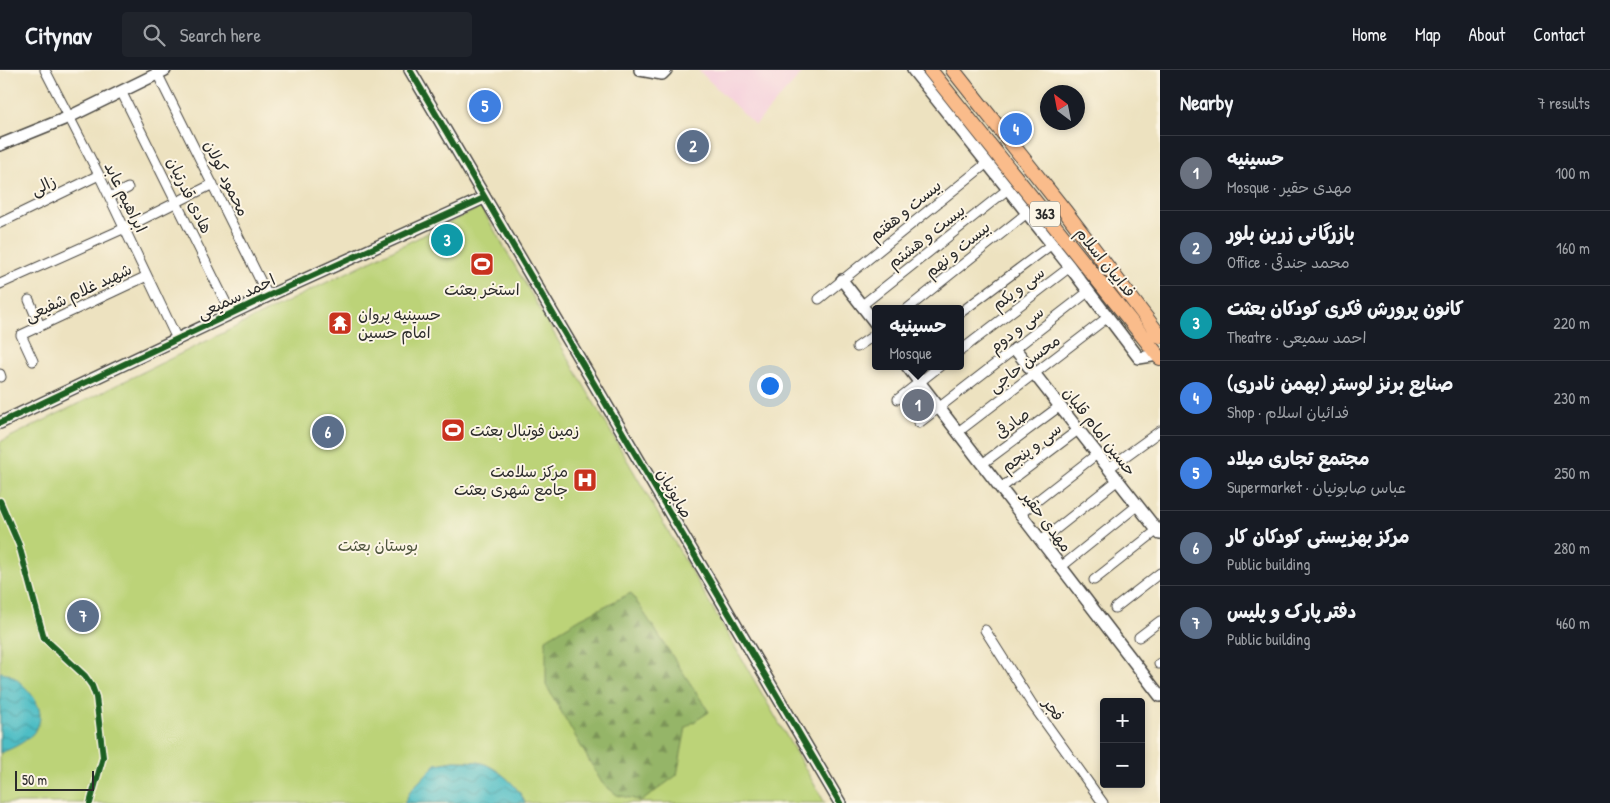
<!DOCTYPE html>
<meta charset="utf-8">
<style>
body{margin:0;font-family:"Patrick Hand","Playpen Sans Arabic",sans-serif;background:#20242c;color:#f1f3f6}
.controls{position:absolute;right:15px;bottom:15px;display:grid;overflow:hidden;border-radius:5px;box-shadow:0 2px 8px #0003}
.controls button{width:45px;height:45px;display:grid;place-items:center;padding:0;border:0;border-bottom:1px solid #363941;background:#171b24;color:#f1f3f6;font:25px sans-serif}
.compass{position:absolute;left:1040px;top:15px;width:45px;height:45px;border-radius:50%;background:#171b24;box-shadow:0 2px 8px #0003;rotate:328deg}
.scale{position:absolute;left:15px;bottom:12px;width:79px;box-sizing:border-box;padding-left:5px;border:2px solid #2b2b2b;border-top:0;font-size:14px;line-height:18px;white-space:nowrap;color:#2b2b2b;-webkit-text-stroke:4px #fcf5e5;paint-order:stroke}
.you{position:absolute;left:769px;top:315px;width:18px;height:18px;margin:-12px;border:4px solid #fff;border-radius:50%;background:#1a73e8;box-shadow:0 0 0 8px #1a73e833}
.badge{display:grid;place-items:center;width:32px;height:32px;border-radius:50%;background:#0b8043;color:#fff;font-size:16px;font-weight:700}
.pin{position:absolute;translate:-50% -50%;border:2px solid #fff;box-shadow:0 1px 5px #0006}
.popup{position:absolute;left:872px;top:235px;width:92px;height:65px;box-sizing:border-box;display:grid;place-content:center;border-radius:5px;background:#171b24;filter:drop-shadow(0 1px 4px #0005);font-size:16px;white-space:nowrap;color:#9ea1a6}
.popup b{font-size:19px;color:#f1f3f6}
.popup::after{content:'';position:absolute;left:50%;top:100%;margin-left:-10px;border:10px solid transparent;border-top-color:#171b24}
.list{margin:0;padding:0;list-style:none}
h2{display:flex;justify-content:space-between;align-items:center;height:65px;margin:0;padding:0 20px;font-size:21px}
h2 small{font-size:16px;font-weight:400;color:#9ea1a6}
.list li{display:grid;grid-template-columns:32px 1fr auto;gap:15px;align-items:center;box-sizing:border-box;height:75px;padding:0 20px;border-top:1px solid #363941}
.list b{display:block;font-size:19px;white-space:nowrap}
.list p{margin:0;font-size:16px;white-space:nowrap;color:#9ea1a6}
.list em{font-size:16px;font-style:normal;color:#9ea1a6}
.icon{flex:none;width:28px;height:28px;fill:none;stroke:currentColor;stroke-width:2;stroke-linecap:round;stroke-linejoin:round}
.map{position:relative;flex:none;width:1160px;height:733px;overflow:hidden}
header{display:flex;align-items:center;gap:30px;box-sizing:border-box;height:70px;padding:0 25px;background:#171b24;border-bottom:1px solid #363941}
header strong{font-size:24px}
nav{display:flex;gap:28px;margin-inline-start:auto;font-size:18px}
.search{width:350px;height:45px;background:#20242c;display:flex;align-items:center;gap:12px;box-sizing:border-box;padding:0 18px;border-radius:5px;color:#9ea1a6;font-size:19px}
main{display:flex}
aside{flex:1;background:#171b24}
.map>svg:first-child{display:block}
.built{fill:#f5cfdc}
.green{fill:#bcd378;stroke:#747f52}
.forest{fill:url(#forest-firs);stroke:#60704a}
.water{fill:url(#water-waves);stroke:#3c7478}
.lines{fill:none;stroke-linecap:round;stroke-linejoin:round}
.minor-casing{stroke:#484641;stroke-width:11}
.tertiary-casing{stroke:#484641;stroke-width:14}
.primary-casing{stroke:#484641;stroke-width:16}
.minor{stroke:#fff;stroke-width:9}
.tertiary{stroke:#fff;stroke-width:11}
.primary{stroke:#fabc8b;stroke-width:14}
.cycleway-casing{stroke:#fcf5e5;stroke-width:9}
.cycleway{stroke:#1b5e20;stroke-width:6}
.labels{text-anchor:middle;stroke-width:4;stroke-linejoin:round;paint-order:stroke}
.shield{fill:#fcf5e5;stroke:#6a6863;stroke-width:1}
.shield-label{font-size:15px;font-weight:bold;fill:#2b2b2b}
.street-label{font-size:16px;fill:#2b2b2b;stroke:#fcf5e5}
.poi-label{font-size:16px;fill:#2b2b2b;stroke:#fcf5e5;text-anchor:start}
.park-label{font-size:16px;fill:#4f553e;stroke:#fcf5e5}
</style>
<header>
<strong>Citynav</strong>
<div class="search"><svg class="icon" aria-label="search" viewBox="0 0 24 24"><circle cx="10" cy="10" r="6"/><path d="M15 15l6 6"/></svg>Search here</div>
<nav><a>Home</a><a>Map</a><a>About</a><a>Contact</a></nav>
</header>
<main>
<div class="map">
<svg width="1160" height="733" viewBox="0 0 1160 733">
<defs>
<pattern id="forest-firs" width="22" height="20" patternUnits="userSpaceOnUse" patternTransform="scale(1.25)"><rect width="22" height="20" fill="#95b568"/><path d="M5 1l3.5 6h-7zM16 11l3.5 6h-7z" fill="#7a9356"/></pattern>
<pattern id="water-waves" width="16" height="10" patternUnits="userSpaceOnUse" patternTransform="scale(1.25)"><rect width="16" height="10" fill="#4ebdc5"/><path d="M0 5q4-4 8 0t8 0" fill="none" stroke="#419aa0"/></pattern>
</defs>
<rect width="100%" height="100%" fill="#fcf5e5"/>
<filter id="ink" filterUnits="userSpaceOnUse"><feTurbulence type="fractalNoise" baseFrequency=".02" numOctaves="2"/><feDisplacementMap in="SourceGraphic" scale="10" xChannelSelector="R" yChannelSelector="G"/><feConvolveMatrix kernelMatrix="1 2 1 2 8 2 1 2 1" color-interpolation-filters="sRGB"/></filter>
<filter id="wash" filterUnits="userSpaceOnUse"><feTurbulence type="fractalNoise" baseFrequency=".0096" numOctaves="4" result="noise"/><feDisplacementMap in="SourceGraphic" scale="20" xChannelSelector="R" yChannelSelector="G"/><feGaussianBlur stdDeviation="1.12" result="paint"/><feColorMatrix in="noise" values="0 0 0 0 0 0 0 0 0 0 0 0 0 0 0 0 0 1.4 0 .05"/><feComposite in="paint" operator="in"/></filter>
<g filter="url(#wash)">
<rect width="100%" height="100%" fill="#ede2c0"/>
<!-- built -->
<path class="built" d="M698,0H805L755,55Z"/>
<!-- green -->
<path class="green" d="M481,137L825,733H0V372Z"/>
<!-- forest -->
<path class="forest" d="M631,523L709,642L686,657L677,705L642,731L617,725L602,713L546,615V569L581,548Z"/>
<!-- water -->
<path class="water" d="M0,602C11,603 15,608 23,615C56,647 37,670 0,683Z
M454,691C461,691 470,691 478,692C495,695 520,717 525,733H404L411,720L436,694Z"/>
</g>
<g filter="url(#ink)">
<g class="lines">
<!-- minor casing -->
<g class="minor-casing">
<path id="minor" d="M45,0L99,105L177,269
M157,3L268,226
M121,21L231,243
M110,127L128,118
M0,153L99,105
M0,214L125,158L213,114
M819,229L987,93
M29,230L40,256
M861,236L1008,119
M907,239L1027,143
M960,243L1052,174
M857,277L876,264
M960,281L1070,197
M33,291L21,265L147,206
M0,304L1,307
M898,329L940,296
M919,353L1088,222
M958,362L1108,247
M982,394L1060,336
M1109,398L1160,361
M1001,418L1078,360
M1020,444L1097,384
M1041,471L1118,410
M1061,497L1138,435
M1094,510L1160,458
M1115,538L1160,503
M985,560L1032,634L1103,733
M1139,567L1160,551
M1159,594L1160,593"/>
</g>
<!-- tertiary casing -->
<g class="tertiary-casing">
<path id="tertiary" d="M410,0L840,733
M640,0L662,4L666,0
M913,0L1070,197L1139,288L1158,285
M0,75L69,47L165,0
M842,210L876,254
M1015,279L1160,464
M907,296L1160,626
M0,353L268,226L484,128"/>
</g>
<!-- primary casing -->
<g class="primary-casing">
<path id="primary" d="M930,0L1160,288
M953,0L1065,141L1160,266"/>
</g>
<!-- minor -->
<use href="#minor" class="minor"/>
<!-- tertiary -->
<use href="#tertiary" class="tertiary"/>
<!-- primary -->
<use href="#primary" class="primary"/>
<!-- cycleway casing -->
<g class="cycleway-casing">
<path id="cycleway" d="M410,0L840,733
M0,353L268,226L484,128
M0,431L19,475L44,568L85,606L92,616L96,627L103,687L90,733"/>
</g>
<!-- cycleway -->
<use href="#cycleway" class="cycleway"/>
</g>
</g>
<!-- icons -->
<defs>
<g id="stadium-square" transform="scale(1.25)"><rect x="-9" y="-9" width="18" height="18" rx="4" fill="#c8321e" stroke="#fcf5e5"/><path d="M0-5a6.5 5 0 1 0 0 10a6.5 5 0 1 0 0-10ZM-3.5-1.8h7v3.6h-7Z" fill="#fff"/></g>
<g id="temple-square" transform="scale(1.25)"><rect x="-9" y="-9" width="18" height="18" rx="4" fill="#c8321e" stroke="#fcf5e5"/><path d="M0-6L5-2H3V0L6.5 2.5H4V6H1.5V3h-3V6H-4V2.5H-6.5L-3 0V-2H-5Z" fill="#fff"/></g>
<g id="hospital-square" transform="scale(1.25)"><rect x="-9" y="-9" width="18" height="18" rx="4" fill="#c8321e" stroke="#fcf5e5"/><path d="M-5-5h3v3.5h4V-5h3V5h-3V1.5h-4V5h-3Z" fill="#fff"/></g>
</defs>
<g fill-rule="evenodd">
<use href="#stadium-square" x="482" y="194"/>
<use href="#temple-square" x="340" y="253"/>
<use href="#stadium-square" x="453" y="360"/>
<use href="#hospital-square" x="585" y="410"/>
</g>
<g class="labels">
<!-- shield labels -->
<rect class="shield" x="1030" y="131.5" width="30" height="25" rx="4"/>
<g class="shield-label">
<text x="1045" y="149">363</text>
</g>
<!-- street labels -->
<g class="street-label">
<text transform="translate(227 108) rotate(64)" y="6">محمود کولان</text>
<text transform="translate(43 115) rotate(-26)" y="6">زالی</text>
<text transform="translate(190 125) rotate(64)" y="6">هادی قدرتیان</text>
<text transform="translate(126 127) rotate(64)" y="6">ابراهیم عابد</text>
<text transform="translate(905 140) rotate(-39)" y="6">بیست و هفتم</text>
<text transform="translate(926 166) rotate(-38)" y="6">بیست و هشتم</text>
<text transform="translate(957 179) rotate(-39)" y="6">بیست و نهم</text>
<text transform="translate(1106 192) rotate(51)" y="6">فداییان اسلام</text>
<text transform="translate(1018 218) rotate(-37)" y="6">سی و یکم</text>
<text transform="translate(78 222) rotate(-25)" y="6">شهید غلام شفیعی</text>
<text transform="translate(236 226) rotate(-25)" y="6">احمد سمیعی</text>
<text transform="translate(1016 259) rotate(-38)" y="6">سی و دوم</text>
<text transform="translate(1024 293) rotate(-37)" y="6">محسن حاجی</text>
<text transform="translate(1012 353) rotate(-37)" y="6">صادقی</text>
<text transform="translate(1100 361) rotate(52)" y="6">حسین امام قلیان</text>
<text transform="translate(1031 377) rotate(-37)" y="6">سی و پنجم</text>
<text transform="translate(675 423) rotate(60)" y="6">صابونیان</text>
<text transform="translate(1047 451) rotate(53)" y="6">مهدی حقیر</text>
<text transform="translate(1054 639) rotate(55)" y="6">فجر</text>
</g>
<!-- poi labels -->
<g class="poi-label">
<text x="482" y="225" text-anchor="middle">استخر بعثت</text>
<text x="358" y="250">حسینیه پروان<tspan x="358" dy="18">امام حسین</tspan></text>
<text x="470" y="366">زمین فوتبال بعثت</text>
<text x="568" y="407" text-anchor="end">مرکز سلامت<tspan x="568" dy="18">جامع شهری بعثت</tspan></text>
</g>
<!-- park labels -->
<g class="park-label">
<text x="378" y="481">بوستان بعثت</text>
</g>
</g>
</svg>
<div class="controls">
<button>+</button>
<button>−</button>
</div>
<svg class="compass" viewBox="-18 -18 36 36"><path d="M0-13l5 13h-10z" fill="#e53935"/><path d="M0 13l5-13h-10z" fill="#9ea1a6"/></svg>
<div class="scale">50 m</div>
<div class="you"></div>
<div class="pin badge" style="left:918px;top:335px;background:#6b7280">1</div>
<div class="popup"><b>حسینیه</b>Mosque</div>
<div class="pin badge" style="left:693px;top:76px;background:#5c6f8a">2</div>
<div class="pin badge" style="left:447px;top:170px;background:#0f9aa8">3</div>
<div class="pin badge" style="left:1016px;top:59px;background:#3f7fe0">4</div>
<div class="pin badge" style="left:485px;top:36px;background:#3f7fe0">5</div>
<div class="pin badge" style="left:328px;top:362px;background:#5c6f8a">6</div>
<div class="pin badge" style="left:83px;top:546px;background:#5c6f8a">7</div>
</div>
<aside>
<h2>Nearby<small>7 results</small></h2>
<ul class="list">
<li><span class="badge" style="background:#6b7280">1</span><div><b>حسینیه</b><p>Mosque · مهدی حقیر</p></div><em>100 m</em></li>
<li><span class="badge" style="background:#5c6f8a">2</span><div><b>بازرگانی زرین بلور</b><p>Office · محمد جندقی</p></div><em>160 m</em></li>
<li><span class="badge" style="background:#0f9aa8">3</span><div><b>کانون پرورش فکری کودکان بعثت</b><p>Theatre · احمد سمیعی</p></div><em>220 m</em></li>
<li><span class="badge" style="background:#3f7fe0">4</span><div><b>صنایع برنز لوستر (بهمن نادری)</b><p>Shop · فدائیان اسلام</p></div><em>230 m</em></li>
<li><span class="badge" style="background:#3f7fe0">5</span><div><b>مجتمع تجاری میلاد</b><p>Supermarket · عباس صابونیان</p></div><em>250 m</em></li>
<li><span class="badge" style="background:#5c6f8a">6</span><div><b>مرکز بهزیستی کودکان کار</b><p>Public building</p></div><em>280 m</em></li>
<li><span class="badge" style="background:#5c6f8a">7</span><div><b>دفتر پارک و پلیس</b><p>Public building</p></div><em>460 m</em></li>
</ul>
</aside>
</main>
